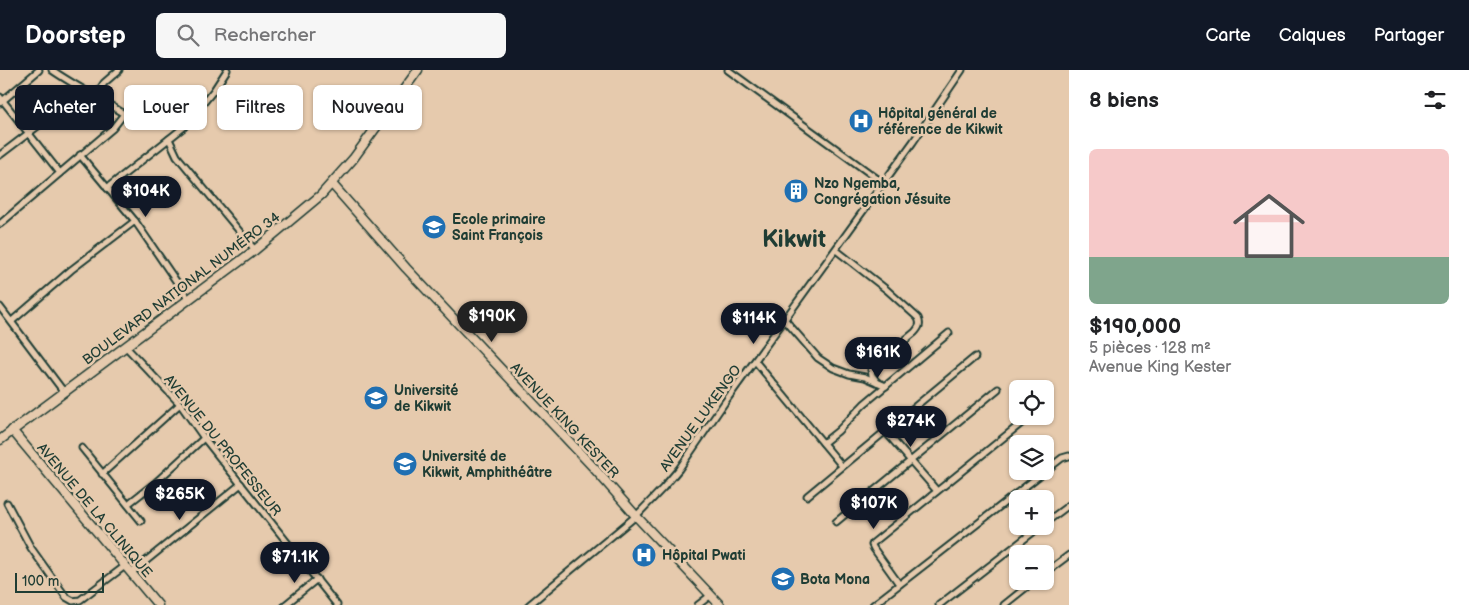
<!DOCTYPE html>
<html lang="fr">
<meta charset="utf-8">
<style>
:root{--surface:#fff;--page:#f6f6f6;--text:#202124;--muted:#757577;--line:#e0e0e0;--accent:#111827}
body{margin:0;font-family:"Balsamiq Sans",sans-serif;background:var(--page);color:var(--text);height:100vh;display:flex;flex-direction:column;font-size:19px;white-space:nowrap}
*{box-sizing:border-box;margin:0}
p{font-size:16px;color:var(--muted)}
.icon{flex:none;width:28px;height:28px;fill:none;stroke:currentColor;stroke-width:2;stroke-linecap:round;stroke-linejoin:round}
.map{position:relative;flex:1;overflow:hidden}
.details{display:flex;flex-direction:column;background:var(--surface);width:400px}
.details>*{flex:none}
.top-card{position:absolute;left:15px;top:15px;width:475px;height:45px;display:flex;gap:10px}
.fabs{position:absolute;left:1009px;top:310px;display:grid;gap:10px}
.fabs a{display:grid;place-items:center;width:45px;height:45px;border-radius:8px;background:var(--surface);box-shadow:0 1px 4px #0004;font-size:25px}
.scale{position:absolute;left:15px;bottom:12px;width:89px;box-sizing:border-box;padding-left:5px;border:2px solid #1f3d34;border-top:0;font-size:14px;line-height:18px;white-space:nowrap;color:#1f3d34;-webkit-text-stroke:4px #e6caad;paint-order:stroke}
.price{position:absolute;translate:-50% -42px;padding:0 11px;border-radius:18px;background:var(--accent);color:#fff;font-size:16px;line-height:32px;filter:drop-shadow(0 1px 2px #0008)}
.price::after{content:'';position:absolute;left:50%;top:30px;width:15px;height:11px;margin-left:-8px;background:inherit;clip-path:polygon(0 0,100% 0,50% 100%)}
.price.current{background:#222;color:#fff}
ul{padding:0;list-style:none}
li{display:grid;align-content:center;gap:10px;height:265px;padding:0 20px}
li+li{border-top:1px solid var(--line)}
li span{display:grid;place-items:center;height:155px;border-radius:8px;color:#555}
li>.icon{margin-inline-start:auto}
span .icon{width:90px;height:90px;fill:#fffc;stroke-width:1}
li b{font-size:21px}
h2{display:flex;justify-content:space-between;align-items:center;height:60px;padding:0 20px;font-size:21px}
.pill{padding:0 18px;border-radius:8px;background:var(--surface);box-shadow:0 1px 4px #0004;font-size:18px;line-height:45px}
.pill.current{background:var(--accent);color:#fff}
header{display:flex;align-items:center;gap:30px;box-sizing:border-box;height:70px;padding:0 25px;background:var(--accent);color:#fff}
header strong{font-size:24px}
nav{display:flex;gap:28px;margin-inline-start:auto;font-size:18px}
.search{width:350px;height:45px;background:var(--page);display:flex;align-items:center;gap:12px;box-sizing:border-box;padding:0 18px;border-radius:8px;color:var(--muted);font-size:19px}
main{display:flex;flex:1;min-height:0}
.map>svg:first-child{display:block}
</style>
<header>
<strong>Doorstep</strong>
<div class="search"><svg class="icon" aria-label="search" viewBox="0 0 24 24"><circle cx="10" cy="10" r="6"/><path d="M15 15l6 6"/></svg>Rechercher</div>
<nav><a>Carte</a><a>Calques</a><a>Partager</a></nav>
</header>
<main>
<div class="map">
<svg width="1069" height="535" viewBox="0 0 1069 535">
<rect width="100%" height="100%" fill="#e6caad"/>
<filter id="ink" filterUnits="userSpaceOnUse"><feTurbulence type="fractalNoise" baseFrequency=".02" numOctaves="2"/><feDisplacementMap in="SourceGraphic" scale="10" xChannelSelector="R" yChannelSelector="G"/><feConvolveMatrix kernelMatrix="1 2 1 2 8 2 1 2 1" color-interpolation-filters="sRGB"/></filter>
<g filter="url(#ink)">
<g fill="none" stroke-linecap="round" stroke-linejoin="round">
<defs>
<g id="street">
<polyline points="728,0 883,113"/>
<polyline points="96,25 104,13 119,0"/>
<polyline points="0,27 60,103"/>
<polyline points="0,33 39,0"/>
<polyline points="169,69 177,86 255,180"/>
<polyline points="0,85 55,43 80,18"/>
<polyline points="80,85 135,151 189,230"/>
<polyline points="107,118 184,57 214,20 227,0"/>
<path d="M 0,154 L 113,58 L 124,44 C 100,28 75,16 52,0"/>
<path d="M 836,180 L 887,220 L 918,248 C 921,255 919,257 915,262 L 875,295 L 871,300 L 872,305 L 877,312"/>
<polyline points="0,237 64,322"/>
<polyline points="785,250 818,288 833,298 849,304 865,307 886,316"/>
<polyline points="12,251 71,200 135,151"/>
<polyline points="126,277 180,334 204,368 337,535"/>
<polyline points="755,291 842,396"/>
<polyline points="885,361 937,421"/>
<polyline points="823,373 838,361 864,334 949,263"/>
<polyline points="82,378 141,451"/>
<polyline points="102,404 180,334"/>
<polyline points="807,426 975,287"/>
<polyline points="7,433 31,478 66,527 73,531 80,530 125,496"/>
<polyline points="128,434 155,413 204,368"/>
<polyline points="836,452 998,319"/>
<polyline points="1045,453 1069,435"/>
<polyline points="131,503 241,414"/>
<polyline points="1045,503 1069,485"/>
<polyline points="899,514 874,479 872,475 873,473 1029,347"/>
<polyline points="285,535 317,509"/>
<polyline points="529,535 636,446 663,418 679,399 725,332 913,72 962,0"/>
<polyline points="698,535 711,525"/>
<polyline points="873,535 1062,388 1069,386"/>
<polyline points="939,535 1041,456"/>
<polyline points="1004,535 1034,511"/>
</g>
<g id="secondary">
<polyline points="332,114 406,198 593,397 636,446 720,535"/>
<polyline points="12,360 158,535"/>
<polyline points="0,370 255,180 321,125 353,89 418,0"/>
</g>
</defs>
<use href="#street" stroke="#1f3d34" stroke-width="9"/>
<use href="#secondary" stroke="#1f3d34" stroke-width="11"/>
<use href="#street" stroke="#e6caad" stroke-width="5"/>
<use href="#secondary" stroke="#e6caad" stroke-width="8"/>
</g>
</g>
<defs>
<symbol id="hospital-disc" viewBox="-11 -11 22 22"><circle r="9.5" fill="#1f6fb2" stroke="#e6caad"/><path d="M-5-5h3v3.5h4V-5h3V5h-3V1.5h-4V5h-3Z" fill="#fff"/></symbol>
<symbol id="building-disc" viewBox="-11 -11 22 22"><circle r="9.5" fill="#1f6fb2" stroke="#e6caad"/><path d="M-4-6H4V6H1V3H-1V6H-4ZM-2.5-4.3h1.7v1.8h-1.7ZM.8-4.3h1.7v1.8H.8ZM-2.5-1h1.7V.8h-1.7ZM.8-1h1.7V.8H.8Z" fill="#fff"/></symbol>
<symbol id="school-disc" viewBox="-11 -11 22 22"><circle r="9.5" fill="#1f6fb2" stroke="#e6caad"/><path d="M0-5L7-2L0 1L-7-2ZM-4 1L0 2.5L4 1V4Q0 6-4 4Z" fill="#fff"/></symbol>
<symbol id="university-disc" viewBox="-11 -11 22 22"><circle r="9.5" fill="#1f6fb2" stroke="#e6caad"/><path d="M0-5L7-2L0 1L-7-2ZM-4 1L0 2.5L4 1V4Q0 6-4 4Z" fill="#fff"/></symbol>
</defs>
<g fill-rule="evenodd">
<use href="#hospital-disc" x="847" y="37" width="28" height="28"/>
<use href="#building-disc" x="782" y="107" width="28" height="28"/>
<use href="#school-disc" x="420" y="143" width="28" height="28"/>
<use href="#university-disc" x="362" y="314" width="28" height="28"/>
<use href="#university-disc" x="391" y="380" width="28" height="28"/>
<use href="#hospital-disc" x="630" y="471" width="28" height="28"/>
<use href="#university-disc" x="769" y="495" width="28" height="28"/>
</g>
<g text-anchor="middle" stroke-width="5" stroke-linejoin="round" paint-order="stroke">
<g font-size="14" font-weight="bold" fill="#1f3d34" stroke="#e6caad" text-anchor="start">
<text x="878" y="48">Hôpital général de<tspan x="878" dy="16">référence de Kikwit</tspan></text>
<text x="814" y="118">Nzo Ngemba,<tspan x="814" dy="16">Congrégation Jésuite</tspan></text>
<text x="452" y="154">Ecole primaire<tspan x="452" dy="16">Saint François</tspan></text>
<text x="394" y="325">Université<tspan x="394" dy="16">de Kikwit</tspan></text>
<text x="422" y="391">Université de<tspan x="422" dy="16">Kikwit, Amphithéâtre</tspan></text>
<text x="662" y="490">Hôpital Pwati</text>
<text x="800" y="514">Bota Mona</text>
</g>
<g font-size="14" fill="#1f3d34" stroke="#e6caad">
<text transform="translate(181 218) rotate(-37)" y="5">BOULEVARD NATIONAL NUMÉRO 34</text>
<text transform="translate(700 348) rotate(-54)" y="5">AVENUE LUKENGO</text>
<text transform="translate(565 350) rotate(47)" y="5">AVENUE KING KESTER</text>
<text transform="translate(223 375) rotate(51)" y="5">AVENUE DU PROFESSEUR</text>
<text transform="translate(95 440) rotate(50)" y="5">AVENUE DE LA CLINIQUE</text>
</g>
<g font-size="24" font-weight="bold" fill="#1f3d34" stroke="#e6caad">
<text x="794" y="177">Kikwit</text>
</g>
</g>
</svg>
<div class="fabs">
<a><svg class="icon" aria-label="locate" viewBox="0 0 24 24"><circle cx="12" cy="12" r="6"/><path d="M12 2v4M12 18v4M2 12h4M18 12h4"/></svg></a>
<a><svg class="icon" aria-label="layers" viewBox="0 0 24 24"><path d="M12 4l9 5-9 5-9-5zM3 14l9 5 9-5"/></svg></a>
<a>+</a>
<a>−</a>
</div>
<div class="scale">100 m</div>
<b class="price" style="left:146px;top:148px">$104K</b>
<b class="price current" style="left:492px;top:273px">$190K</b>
<b class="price" style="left:754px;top:275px">$114K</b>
<b class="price" style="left:878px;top:309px">$161K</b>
<b class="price" style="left:911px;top:378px">$274K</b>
<b class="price" style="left:180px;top:451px">$265K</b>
<b class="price" style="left:874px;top:460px">$107K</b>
<b class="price" style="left:295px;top:514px">$71.1K</b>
<div class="top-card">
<a class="pill current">Acheter</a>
<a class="pill">Louer</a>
<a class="pill">Filtres</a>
<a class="pill">Nouveau</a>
</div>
</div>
<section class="details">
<h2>8 biens<svg class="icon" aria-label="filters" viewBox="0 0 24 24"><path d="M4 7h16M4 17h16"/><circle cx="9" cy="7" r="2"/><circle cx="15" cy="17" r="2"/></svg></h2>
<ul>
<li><span style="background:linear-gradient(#f6c9c9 70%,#7fa58c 0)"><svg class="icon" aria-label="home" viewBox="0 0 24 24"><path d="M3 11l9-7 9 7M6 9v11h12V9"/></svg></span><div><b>$190,000</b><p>5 pièces · 128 m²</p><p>Avenue King Kester</p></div></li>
</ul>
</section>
</main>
